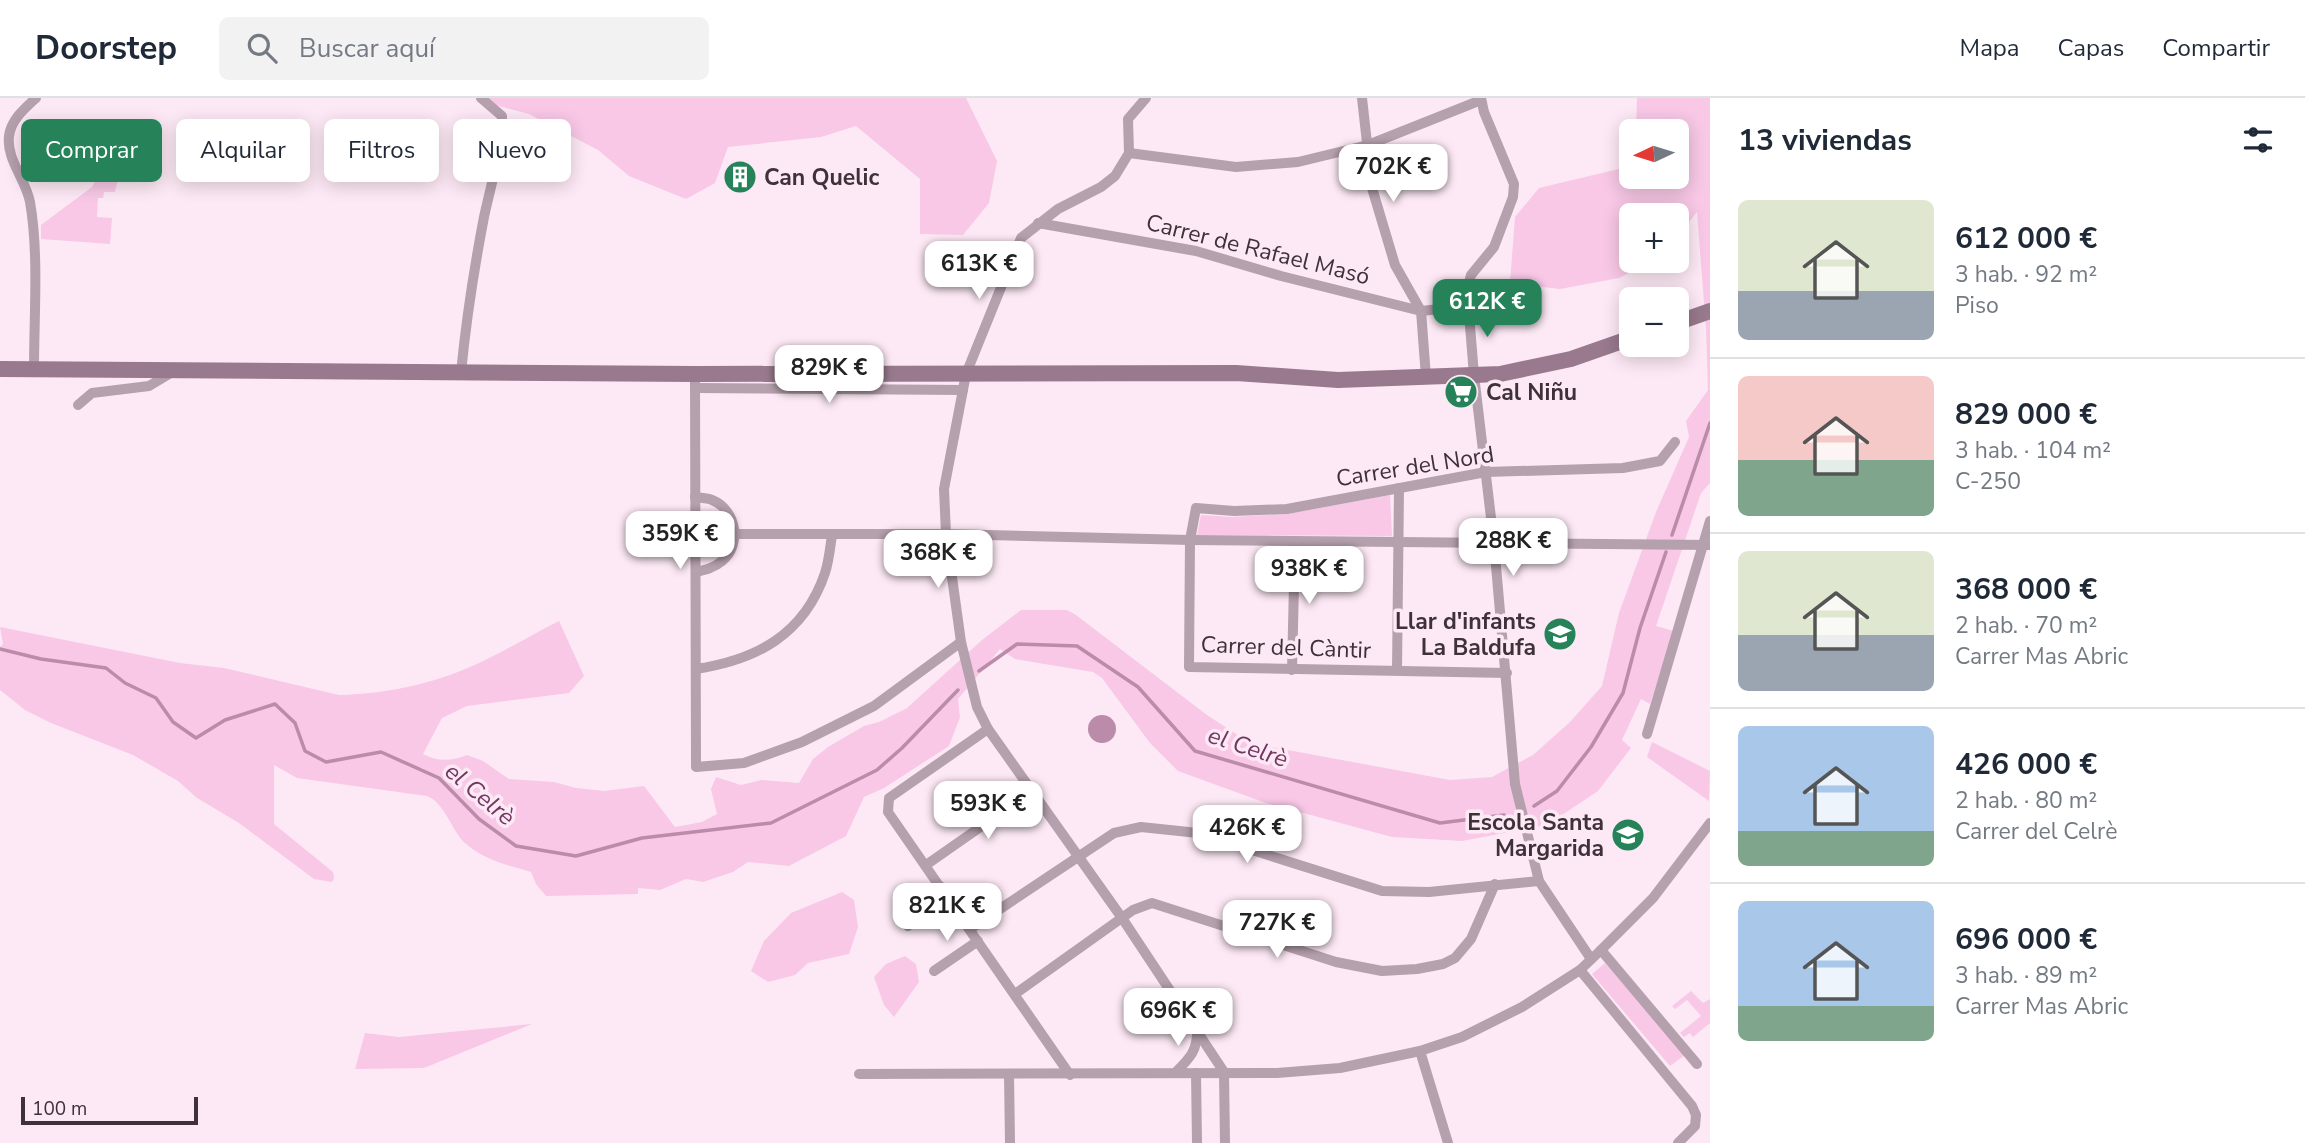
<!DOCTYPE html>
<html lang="es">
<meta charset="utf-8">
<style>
:root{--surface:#fff;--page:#f2f2f3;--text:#1f2937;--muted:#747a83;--line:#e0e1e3;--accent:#258259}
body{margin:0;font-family:"Nunito Sans",sans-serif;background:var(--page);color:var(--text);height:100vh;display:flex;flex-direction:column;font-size:26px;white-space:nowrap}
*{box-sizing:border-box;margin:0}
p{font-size:23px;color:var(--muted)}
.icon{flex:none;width:38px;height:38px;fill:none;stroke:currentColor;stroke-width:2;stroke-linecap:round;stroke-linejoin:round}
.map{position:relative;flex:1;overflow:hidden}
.side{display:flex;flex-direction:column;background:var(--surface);width:595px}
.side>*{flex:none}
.top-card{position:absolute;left:21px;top:21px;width:665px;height:63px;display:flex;gap:14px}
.needle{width:46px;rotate:266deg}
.controls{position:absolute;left:1619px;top:21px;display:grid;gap:14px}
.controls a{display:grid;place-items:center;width:70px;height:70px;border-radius:10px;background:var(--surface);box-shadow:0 4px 18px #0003;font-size:35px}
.scale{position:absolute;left:21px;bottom:18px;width:177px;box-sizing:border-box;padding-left:7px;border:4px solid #3e3139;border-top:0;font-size:19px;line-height:24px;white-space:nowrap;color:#3e3139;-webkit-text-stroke:5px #fde9f5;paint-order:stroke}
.price{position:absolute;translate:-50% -60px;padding:0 16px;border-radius:14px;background:#fff;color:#222;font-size:23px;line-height:46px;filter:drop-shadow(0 2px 4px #0008)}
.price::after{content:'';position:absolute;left:50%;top:42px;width:21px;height:16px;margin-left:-10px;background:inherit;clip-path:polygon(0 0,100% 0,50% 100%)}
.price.current{background:var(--accent);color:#fff}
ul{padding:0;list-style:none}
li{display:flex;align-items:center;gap:21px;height:175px;padding:0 28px}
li+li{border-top:2px solid var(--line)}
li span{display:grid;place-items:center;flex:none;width:196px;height:140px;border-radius:10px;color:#555}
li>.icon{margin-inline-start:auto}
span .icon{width:84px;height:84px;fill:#fffc;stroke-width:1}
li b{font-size:30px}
h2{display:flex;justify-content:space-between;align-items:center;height:84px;padding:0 28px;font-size:30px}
.tag{padding:0 24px;border-radius:10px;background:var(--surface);box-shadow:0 4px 18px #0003;font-size:24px;line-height:63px}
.tag.current{background:var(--accent);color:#fff}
header{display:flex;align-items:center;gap:42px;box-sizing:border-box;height:98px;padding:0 35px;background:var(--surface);border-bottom:2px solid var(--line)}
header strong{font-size:33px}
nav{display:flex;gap:38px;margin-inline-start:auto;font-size:24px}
.search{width:490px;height:63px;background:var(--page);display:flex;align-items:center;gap:18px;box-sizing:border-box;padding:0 24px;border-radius:10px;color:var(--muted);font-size:26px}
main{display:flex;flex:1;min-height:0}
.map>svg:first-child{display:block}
</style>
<header>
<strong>Doorstep</strong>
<div class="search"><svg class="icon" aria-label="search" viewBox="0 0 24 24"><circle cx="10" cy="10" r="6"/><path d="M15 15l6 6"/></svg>Buscar aquí</div>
<nav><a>Mapa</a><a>Capas</a><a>Compartir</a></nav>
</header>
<main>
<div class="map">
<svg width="1710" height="1045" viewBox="0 0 1710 1045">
<rect width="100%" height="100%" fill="#fde9f5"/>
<g fill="#f8c8e6">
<polygon points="486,0 966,0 997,63 989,105 963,137 920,136 920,81 856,28 821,39 728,49 715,85 686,101 629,78 598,52 529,16 495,7"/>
<path d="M 1637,0 L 1710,0 L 1710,385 L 1701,395 L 1656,528 L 1674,533 L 1650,606 L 1641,601 L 1622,642 L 1631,650 L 1598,693 L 1547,727 L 1462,743 L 1392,739 L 1266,705 L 1178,673 L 1150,645 L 1102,580 L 1093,574 L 1015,561 L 1000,551 L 958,601 L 960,619 L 949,648 L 884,690 L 864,699 L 846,738 L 789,768 L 748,764 L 733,774 L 703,784 L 686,781 L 660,792 L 638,790 L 638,796 L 546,798 L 536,786 L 531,774 C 507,767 484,762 465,745 C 451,732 445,705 427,698 L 297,680 L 274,667 L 274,726 L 333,774 L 334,780 L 332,784 L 314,781 L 239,725 L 197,700 L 178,683 L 133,657 L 51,625 L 25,612 L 0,592 L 0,549 L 3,546 L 0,529 L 180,565 L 224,570 L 339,597 C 390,596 442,584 487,561 C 512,549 535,535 559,523 L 584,578 L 569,595 L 467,608 L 442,620 L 423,656 C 437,664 453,663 467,657 L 483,663 L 509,681 L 554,684 L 576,690 L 604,693 L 644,688 L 675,729 L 702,724 L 717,716 L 711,691 L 716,679 L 741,687 L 761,682 L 799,685 L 813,661 L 828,649 L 864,628 L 879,624 L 907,610 L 982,542 L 1021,512 L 1067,512 L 1076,517 L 1207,617 L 1250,645 L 1450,682 L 1492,679 L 1533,657 L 1570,624 L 1602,588 L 1619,515 L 1656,414 L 1689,339 L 1686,323 L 1708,292 L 1706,231 L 1697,114 L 1677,139 L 1676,117 L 1631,117 L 1631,163 L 1653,163 L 1619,180 L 1560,191 L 1510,185 L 1515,119 L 1539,90 L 1627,69 L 1631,58 L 1631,79 L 1676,79 L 1676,33 L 1636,33 Z"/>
<polygon points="112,63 122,63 115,94 104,94 103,100 98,100 97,119 112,120 110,146 41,141 41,127 92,89 104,67"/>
<polygon points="1390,397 1392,438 1197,437 1201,417 1232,419 1287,416"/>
<polygon points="1652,644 1710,673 1709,703 1647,659"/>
<polygon points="842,794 854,802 858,829 849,856 808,865 795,877 768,884 751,873 764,843 791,815"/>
<polygon points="905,858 916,866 919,884 894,919 884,907 874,879 886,866"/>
<polygon points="1605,865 1685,957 1670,968 1592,876"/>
<polygon points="1691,893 1703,905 1710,901 1710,925 1693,939 1690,935 1684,939 1680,935 1701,918 1687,902 1675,911 1672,908"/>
<polygon points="532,926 424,970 355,971 365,935 399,939"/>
</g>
<circle fill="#ba8ca9" cx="1102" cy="631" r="14"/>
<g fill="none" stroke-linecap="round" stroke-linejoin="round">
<g stroke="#ba8ca9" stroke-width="3.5">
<polyline points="1672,437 1710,325"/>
<polyline points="0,551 41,561 106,570 125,585 156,600 173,624 196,640 225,622 275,606 295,625 305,653 326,664 381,654 439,680 479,721 516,748 576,758 642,740 771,725 877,672 902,650 958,592"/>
<polyline points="979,573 1017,546 1077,548 1138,589 1195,653 1440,725 1504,717"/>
<polyline points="1534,708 1557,693 1591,649 1623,595 1640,530 1666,454"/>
</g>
<g stroke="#b5a0ad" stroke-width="10">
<polyline points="1146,0 1128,21 1129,55 1115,78 1101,89 1058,111 1021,140 966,276 944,391 946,436 961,544 977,609 988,631 1122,820 1224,974 1225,1045"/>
<polyline points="1362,0 1372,90 1395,167 1421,213 1426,279"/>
<polyline points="1481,0 1484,14 1514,86 1513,99 1494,149 1471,177 1467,191 1474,277 1494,445 1515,686 1539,783 1591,861"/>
<polyline points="1129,55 1236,69 1298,64 1368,47 1481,2"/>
<polyline points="1038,125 1196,153 1281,178 1421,213 1468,208"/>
<path d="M 34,271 C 34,218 39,155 30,104 C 26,82 6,61 9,38 C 11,22 24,11 36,0"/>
<path d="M 461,275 C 466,223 474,171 484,119 C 491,86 502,53 502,18 L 481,0"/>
<polyline points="695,276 696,669 744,665 802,644 874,608 961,544"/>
<polyline points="695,290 963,292"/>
<polyline points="78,307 92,295 149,288 174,273"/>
<path d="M 695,399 C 700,400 707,400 712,402 C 737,412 742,447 722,463 C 714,470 705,472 696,474"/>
<polyline points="735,436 946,436 1190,442 1710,447"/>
<path d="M 696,571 C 756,562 804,537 825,475 C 829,463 830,450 832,437"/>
<polyline points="1292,572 1295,443"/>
<polyline points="1397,572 1399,390"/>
<polyline points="1507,575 1189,569 1190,442 1196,410 1234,413 1287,411 1486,374 1623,370 1660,363 1675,344"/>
<polyline points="988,631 889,700 888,714 1070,977"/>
<polyline points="1647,636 1710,423"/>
<polyline points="926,767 1032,693"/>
<polyline points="908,828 901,817 940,788"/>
<polyline points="970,831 1114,735 1141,729 1198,735 1382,793 1429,794 1539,783"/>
<polyline points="1601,852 1697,966"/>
<polyline points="1580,872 1692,1008 1696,1017 1695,1028 1678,1045"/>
<polyline points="934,873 978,843"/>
<polyline points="1015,896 1133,812 1152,805 1336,864 1382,873 1417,871 1443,866 1455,860 1471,841 1495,786"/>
<polyline points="1420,953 1448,1045"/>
<path d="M 1176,974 C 1190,960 1198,952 1197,931"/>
<polyline points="1196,975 1197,1045"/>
<polyline points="859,976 1277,975 1340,970 1420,953 1462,939 1522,909 1580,872 1601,852 1653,800 1710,725"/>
<polyline points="1009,976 1010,1045"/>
</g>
<g stroke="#98798d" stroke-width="16">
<polyline points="1676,225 1710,213"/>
<polyline points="0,271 695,276 1236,275 1338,282 1500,276 1571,261 1631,240"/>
</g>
</g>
<defs>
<symbol id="building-disc" viewBox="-11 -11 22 22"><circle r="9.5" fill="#258259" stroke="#fde9f5"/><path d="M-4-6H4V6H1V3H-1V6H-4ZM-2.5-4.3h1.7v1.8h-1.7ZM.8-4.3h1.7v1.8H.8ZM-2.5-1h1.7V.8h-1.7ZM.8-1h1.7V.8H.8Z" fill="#fff"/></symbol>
<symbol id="supermarket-disc" viewBox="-11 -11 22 22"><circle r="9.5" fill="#258259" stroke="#fde9f5"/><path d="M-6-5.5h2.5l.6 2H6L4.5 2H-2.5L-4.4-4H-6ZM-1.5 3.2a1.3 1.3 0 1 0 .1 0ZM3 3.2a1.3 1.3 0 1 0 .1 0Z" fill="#fff"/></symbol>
<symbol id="school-disc" viewBox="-11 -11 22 22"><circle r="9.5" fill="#258259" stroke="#fde9f5"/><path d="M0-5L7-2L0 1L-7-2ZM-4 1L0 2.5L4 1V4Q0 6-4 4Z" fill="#fff"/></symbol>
</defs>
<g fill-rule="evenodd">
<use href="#building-disc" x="721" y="60" width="38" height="38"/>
<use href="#supermarket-disc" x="1442" y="275" width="38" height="38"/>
<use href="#school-disc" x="1541" y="517" width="38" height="38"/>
<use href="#school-disc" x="1609" y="718" width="38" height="38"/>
</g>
<g text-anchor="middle" stroke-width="7" stroke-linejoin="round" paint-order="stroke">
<g font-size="23" font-weight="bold" fill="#3e3139" stroke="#fde9f5" text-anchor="start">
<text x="764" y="87">Can Quelic</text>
<text x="1486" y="302">Cal Niñu</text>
<text x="1536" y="531" text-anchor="end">Llar d'infants<tspan x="1536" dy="26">La Baldufa</tspan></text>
<text x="1604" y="732" text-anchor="end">Escola Santa<tspan x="1604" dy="26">Margarida</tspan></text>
</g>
<g font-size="23" fill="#3e3139" stroke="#fde9f5">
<text transform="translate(1258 151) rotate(14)" y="8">Carrer de Rafael Masó</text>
<text transform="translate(1415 368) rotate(-9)" y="8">Carrer del Nord</text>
<text transform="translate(1286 549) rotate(2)" y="8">Carrer del Càntir</text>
</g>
<g font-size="24" font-style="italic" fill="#71375f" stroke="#fde9f5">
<text transform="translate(1248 649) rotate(18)" y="8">el Celrè</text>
<text transform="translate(480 696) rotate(40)" y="8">el Celrè</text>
</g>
</g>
</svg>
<div class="controls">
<a><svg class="needle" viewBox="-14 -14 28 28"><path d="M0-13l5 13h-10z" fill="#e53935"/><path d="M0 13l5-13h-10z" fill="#747a83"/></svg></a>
<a>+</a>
<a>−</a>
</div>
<div class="scale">100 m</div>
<b class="price" style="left:1393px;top:106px">702K €</b>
<b class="price" style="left:979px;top:203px">613K €</b>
<b class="price current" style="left:1487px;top:241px">612K €</b>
<b class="price" style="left:829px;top:307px">829K €</b>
<b class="price" style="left:680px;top:473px">359K €</b>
<b class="price" style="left:1513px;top:480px">288K €</b>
<b class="price" style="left:938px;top:492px">368K €</b>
<b class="price" style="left:1309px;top:508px">938K €</b>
<b class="price" style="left:988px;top:743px">593K €</b>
<b class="price" style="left:1247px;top:767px">426K €</b>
<b class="price" style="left:947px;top:845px">821K €</b>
<b class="price" style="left:1277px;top:862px">727K €</b>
<b class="price" style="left:1178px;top:950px">696K €</b>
<div class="top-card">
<a class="tag current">Comprar</a>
<a class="tag">Alquilar</a>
<a class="tag">Filtros</a>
<a class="tag">Nuevo</a>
</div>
</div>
<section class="side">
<h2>13 viviendas<svg class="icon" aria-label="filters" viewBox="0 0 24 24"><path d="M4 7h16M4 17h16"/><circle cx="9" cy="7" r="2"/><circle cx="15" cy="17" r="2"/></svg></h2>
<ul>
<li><span style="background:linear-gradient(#dfe7d0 65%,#9aa5b1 0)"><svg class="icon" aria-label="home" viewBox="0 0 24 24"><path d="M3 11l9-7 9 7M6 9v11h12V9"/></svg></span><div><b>612 000 €</b><p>3 hab. · 92 m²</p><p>Piso</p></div></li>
<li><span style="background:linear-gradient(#f6c9c9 60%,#7fa58c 0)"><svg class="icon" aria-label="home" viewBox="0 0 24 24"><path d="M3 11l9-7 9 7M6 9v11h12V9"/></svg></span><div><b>829 000 €</b><p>3 hab. · 104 m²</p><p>C-250</p></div></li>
<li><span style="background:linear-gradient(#dfe7d0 60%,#9aa5b1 0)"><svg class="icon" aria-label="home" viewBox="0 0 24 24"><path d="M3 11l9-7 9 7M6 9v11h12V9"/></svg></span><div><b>368 000 €</b><p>2 hab. · 70 m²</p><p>Carrer Mas Abric</p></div></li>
<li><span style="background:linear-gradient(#a9c7e8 75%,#7fa58c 0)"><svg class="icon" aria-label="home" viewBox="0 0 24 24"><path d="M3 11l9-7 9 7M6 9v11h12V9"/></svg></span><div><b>426 000 €</b><p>2 hab. · 80 m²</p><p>Carrer del Celrè</p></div></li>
<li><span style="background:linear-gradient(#a9c7e8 75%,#7fa58c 0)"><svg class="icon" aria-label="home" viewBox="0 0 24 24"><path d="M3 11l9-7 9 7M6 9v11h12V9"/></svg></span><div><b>696 000 €</b><p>3 hab. · 89 m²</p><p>Carrer Mas Abric</p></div></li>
</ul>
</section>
</main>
